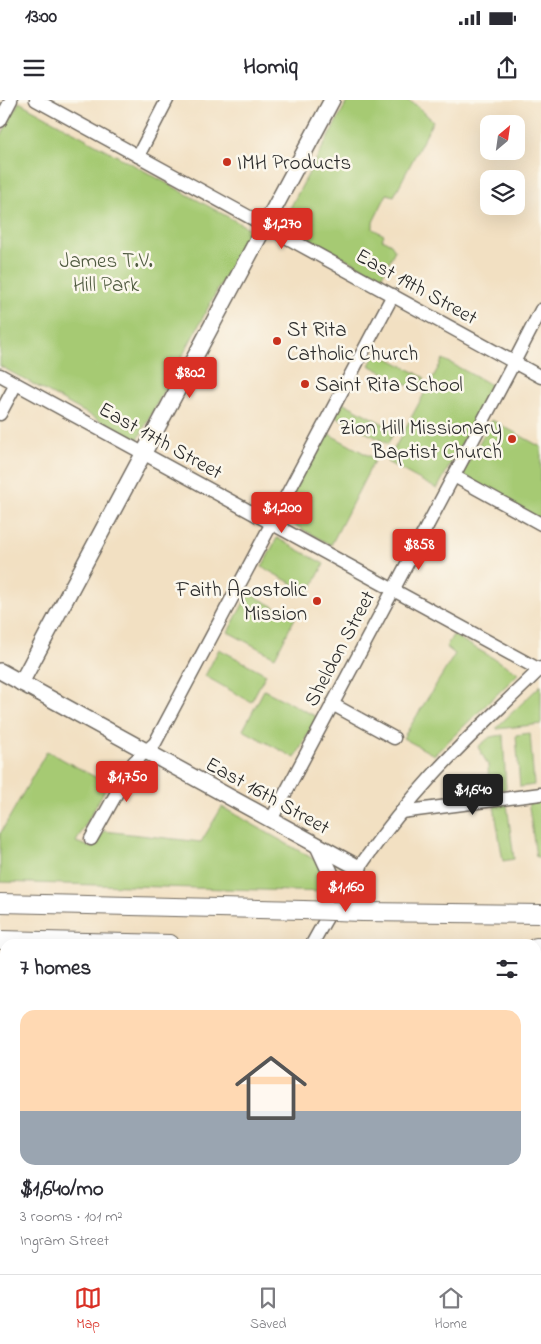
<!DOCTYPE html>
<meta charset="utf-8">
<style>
:root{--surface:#fff;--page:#f7f7f7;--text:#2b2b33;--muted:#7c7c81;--line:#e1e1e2;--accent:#d93025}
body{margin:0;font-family:"Indie Flower",sans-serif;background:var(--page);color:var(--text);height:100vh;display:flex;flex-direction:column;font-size:19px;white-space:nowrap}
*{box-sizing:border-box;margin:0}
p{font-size:16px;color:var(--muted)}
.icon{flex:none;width:28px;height:28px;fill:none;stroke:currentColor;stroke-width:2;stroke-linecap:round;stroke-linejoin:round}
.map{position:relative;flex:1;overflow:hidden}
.side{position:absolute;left:0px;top:839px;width:541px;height:336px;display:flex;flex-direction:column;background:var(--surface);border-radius:15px 15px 0 0;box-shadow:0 5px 20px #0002}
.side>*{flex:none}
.needle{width:32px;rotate:29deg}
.fabs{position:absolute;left:480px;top:15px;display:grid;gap:10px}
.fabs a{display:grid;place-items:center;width:45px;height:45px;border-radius:10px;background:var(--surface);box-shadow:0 5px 20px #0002;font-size:25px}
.price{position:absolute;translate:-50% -42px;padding:0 11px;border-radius:5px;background:var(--accent);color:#fff;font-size:16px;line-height:32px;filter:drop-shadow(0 1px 2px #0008)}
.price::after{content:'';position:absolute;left:50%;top:30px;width:15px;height:11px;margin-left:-8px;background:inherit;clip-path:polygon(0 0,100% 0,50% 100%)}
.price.current{background:#222;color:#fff}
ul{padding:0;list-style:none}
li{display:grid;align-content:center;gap:10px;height:265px;padding:0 20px}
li+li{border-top:1px solid var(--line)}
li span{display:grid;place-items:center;height:155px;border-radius:15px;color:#555}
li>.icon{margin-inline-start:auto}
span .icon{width:90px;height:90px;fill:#fffc;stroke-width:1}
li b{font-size:21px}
h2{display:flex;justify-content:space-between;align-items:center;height:60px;padding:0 20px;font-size:21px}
.status{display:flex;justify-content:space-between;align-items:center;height:35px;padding:0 25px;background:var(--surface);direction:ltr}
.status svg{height:14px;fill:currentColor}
header{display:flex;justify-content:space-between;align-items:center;height:65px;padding:0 20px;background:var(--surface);font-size:22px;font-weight:800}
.dock{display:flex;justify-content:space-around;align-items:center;height:70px;border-top:1px solid var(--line);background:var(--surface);font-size:14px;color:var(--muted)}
.dock a{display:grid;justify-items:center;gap:2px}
.dock .current{color:var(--accent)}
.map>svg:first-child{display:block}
</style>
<div class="status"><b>13:00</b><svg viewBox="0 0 49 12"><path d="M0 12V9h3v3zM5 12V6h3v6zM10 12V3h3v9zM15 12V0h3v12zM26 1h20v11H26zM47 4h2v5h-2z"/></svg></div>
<header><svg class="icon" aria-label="menu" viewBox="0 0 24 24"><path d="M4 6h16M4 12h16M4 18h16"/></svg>Homiq<svg class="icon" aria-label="share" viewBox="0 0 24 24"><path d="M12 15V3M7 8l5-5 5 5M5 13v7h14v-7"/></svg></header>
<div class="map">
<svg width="541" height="1174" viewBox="0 0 541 1174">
<rect width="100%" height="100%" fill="#fbf7ec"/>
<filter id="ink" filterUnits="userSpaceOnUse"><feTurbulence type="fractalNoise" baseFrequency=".02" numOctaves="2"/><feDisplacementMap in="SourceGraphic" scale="10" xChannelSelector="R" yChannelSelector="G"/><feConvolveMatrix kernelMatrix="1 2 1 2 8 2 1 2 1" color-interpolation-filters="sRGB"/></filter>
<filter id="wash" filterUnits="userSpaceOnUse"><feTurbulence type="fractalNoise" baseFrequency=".0096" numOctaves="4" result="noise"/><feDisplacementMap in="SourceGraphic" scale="20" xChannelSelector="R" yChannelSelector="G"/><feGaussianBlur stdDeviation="1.12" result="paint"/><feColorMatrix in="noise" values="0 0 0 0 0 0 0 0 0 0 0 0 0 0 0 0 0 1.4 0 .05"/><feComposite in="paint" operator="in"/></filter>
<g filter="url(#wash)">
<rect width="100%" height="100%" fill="#f2e0c2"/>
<g fill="#a6ca73" stroke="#687a4f">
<polygon points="348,0 407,0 416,5 433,21 394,96 387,94 373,122 373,129 384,135 382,139 391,144 395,150 381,178 282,123"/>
<polygon points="19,2 250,129 137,341 0,266 0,38"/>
<polygon points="377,252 425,278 418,291 369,265"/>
<polygon points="443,259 493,286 437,389 387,362"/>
<polygon points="342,302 395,330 388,344 335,316"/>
<polygon points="492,320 541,347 541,420 462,374"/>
<polygon points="325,332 375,359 331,445 280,417"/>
<polygon points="277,438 324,464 309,493 262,467"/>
<polygon points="249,493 295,518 275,557 228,532"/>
<polygon points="453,535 519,573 434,655 403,638 455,554 446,547"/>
<polygon points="219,549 266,574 251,602 205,576"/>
<polygon points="541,585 541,624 497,629 497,627"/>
<polygon points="264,590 317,617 295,658 243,630"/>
<polygon points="530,633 534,685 520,687 516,635"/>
<polygon points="503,635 506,689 489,690 488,665 478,647 490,637"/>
<polygon points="47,651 108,684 76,742 93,748 104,731 201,742 222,707 317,761 327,778 326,792 0,782 0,734"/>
<polygon points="541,699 541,757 536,757 528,700"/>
<polygon points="507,704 514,759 503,761 494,706"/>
</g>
</g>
<g filter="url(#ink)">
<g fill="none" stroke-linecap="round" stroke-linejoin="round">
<defs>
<g id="minor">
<polyline points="36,0 541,277"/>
<polyline points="0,21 11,0"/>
<polyline points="138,56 167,0"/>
<polyline points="0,275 540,570"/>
<polyline points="0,314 16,284"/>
<polyline points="454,376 541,424"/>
<polyline points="332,604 394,638"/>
<polyline points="401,712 541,694"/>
<polyline points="271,720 510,270 541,210"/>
<polyline points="91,739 134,662 155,643 393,195"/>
<path d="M 312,844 C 345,783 386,727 432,676 C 466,638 505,604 541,568"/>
<polyline points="0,955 5,954"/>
<polyline points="536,963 541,962"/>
<polyline points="536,1060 541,1059"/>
<polyline points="0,1138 5,1174"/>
<polyline points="101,1174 104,1170"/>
</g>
<g id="major">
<polyline points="0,571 359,768"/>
<polyline points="21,583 332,0"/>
<polyline points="318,746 330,772 339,799"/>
<polyline points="233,1170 234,1174"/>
</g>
<g id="highway">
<polyline points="0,803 303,810"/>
<polyline points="363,812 541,814"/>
<polyline points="0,840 170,844"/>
<polyline points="536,847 541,847"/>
</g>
</defs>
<use href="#minor" stroke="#716a60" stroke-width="15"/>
<use href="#major" stroke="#716a60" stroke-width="18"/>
<use href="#highway" stroke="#716a60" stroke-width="20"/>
<use href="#minor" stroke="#fff" stroke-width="12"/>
<use href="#major" stroke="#fff" stroke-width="15"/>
<use href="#highway" stroke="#fff" stroke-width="18"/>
<g stroke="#2b2b2b" stroke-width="2.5" stroke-dasharray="8 4" stroke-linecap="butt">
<polyline points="536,1044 541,1044"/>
<polyline points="0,1110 5,1109"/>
</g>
<defs>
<polyline id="highway-bridge" points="303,810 363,812"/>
</defs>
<use href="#highway-bridge" stroke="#716a60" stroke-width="20" stroke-linecap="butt"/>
<use href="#highway-bridge" stroke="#fff" stroke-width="18"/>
</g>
</g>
<g fill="#c8321e" stroke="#fbf7ec" stroke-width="2">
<circle cx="227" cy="62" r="5"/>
<circle cx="277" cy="241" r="5"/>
<circle cx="305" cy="284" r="5"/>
<circle cx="512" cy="339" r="5"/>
<circle cx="317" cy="501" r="5"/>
</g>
<g text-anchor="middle" stroke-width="5" stroke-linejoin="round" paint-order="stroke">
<g font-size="21" fill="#2b2b2b" stroke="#fbf7ec" text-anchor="start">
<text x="237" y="69">IMH Products</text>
<text x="287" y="236">St Rita<tspan x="287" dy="24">Catholic Church</tspan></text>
<text x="315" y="291">Saint Rita School</text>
<text x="502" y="334" text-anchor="end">Zion Hill Missionary<tspan x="502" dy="24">Baptist Church</tspan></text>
<text x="307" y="496" text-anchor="end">Faith Apostolic<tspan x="307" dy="24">Mission</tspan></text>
</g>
<g font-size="21" fill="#505b41" stroke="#fbf7ec">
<text x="106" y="167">James T.V.<tspan x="106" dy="24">Hill Park</tspan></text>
</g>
<g font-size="21" fill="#2b2b2b" stroke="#fbf7ec">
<text transform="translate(417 186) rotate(29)" y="7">East 19th Street</text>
<text transform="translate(161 340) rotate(29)" y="7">East 17th Street</text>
<text transform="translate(339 548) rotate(-62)" y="7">Sheldon Street</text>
<text transform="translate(268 695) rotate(29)" y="7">East 16th Street</text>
</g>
</g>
</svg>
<div class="fabs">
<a><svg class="needle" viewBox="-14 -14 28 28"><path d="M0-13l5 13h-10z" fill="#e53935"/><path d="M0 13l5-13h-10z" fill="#7c7c81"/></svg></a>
<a><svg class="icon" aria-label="layers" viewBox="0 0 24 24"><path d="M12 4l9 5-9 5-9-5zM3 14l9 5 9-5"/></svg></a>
</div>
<b class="price" style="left:282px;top:150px">$1,270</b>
<b class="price" style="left:190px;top:299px">$802</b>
<b class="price" style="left:282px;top:434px">$1,200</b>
<b class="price" style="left:419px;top:471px">$858</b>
<b class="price" style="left:127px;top:703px">$1,750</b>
<b class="price current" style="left:473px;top:716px">$1,640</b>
<b class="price" style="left:346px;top:813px">$1,160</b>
<section class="side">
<h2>7 homes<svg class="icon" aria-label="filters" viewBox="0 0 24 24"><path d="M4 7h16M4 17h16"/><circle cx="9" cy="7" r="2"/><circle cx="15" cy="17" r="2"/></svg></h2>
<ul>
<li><span style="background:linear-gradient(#ffd9b3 65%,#9aa5b1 0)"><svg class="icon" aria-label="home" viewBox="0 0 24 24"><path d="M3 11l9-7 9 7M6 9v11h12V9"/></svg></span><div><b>$1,640/mo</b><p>3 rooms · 101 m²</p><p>Ingram Street</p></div></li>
</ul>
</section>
</div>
<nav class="dock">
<a class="current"><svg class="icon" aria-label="map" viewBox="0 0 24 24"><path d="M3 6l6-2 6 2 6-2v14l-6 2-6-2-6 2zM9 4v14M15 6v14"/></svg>Map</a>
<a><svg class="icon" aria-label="saved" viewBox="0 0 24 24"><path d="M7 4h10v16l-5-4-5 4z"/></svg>Saved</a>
<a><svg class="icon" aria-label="home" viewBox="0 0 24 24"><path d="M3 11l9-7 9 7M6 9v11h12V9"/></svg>Home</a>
</nav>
